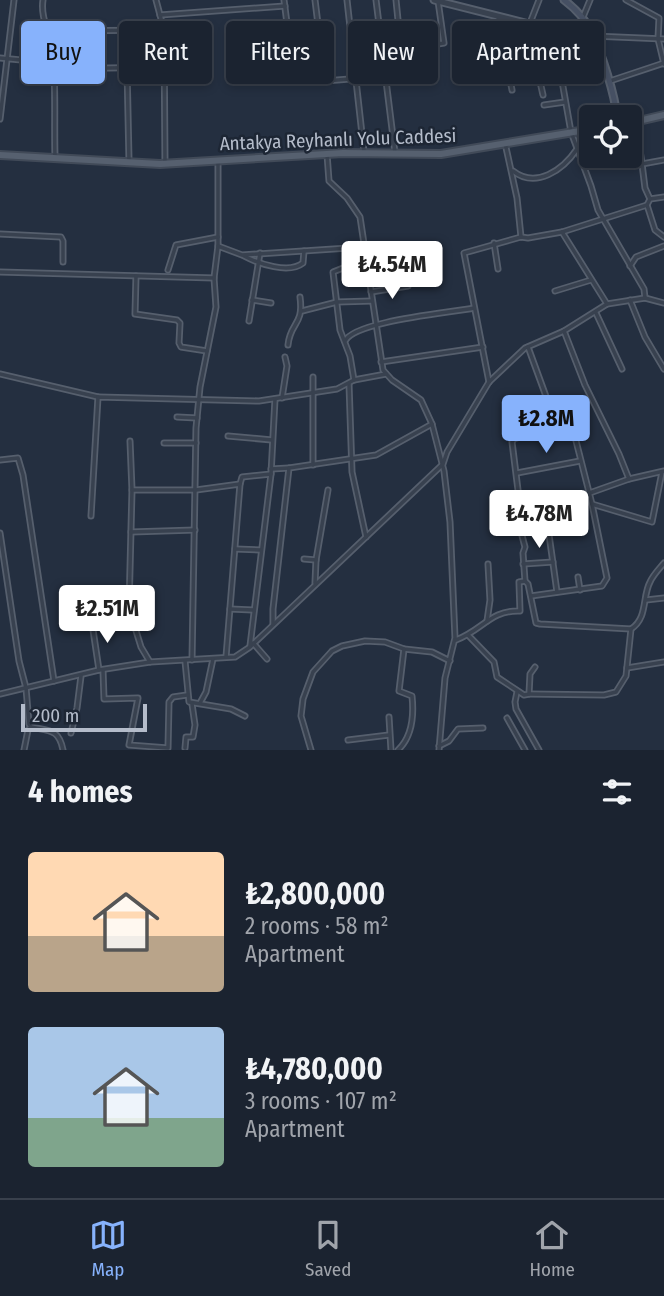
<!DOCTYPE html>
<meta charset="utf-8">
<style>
:root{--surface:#1b2330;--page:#282f3c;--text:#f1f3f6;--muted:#a0a4ab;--line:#39404c;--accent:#87b2fc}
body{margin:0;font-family:"Fira Sans Condensed",sans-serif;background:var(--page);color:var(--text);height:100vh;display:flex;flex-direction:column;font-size:26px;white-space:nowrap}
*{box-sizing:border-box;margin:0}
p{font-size:23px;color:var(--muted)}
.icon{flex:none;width:38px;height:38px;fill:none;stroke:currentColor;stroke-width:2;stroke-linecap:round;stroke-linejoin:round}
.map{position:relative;height:750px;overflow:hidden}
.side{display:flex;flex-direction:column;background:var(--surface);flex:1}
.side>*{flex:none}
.hud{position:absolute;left:21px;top:21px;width:623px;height:63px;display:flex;gap:14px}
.controls{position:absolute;left:579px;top:105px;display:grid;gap:14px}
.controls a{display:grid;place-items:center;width:63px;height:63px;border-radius:7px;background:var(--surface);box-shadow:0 4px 10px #0003,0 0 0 2px var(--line);font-size:35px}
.scale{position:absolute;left:21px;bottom:18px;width:126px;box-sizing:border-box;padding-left:7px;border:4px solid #b4bcca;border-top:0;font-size:19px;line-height:24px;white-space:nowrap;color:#b4bcca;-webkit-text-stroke:5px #1d2634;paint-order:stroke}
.price{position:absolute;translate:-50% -60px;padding:0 16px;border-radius:7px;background:#fff;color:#222;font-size:23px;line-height:46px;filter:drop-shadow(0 2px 4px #0008)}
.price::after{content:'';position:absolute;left:50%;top:42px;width:21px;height:16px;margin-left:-10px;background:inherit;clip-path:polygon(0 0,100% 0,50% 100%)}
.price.current{background:var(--accent);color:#111}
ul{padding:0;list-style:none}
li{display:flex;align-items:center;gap:21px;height:175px;padding:0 28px}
li span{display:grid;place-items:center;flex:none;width:196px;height:140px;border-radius:7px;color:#555}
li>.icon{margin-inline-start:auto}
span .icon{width:84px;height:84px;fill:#fffc;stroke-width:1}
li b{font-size:30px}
h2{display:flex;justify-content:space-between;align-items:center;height:84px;padding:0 28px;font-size:30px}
.pill{padding:0 24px;border-radius:7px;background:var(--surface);box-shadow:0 4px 10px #0003,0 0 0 2px var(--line);font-size:24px;line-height:63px}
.pill.current{background:var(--accent);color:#111}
.tab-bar{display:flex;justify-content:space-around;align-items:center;height:98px;border-top:2px solid var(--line);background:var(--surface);font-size:19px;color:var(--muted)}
.tab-bar a{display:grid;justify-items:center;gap:4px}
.tab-bar .current{color:var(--accent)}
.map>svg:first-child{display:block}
</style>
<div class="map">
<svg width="664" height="750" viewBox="0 0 664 750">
<rect width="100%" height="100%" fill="#242f40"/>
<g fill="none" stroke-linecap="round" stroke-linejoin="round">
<defs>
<g id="minor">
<path d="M 43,0 C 40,18 51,35 53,53 C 56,87 54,122 55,157"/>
<polyline points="156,0 164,30 165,164"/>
<polyline points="284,0 290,47 320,43"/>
<polyline points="315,0 325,81 387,76"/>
<polyline points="347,0 364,152"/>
<polyline points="376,0 395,153"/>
<polyline points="396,0 401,50 444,43 438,1"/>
<polyline points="626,0 659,18 658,39 664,64"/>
<polyline points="160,15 285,6"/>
<polyline points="498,17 512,90"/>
<polyline points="583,17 590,0"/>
<polyline points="530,23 539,0"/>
<polyline points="527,24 543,95"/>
<polyline points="553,30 571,132 591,186 598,210 644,289 645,298"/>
<polyline points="48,31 164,30"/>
<polyline points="593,36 664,39"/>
<polyline points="0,58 53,63"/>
<polyline points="127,67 129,161"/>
<polyline points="54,69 164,67"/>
<polyline points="610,81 664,63"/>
<polyline points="544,105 565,102"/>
<polyline points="0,119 14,0"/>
<polyline points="636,122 642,164"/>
<polyline points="505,143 517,198 521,237"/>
<polyline points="327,154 329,181 347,198 360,217 383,370 392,380 421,400 432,424 444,471 450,522 455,638 445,678 439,750"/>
<polyline points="218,161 218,246"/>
<path d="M 513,171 C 536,189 563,170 577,149"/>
<polyline points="664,197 650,199 647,205 655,230 664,237"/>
<polyline points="650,199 645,188 642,164 664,160"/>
<polyline points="562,232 647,205"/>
<polyline points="0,234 61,237 63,241 63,262"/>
<polyline points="494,243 498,269"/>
<path d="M 244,256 C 259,264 289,274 303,263 L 304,251"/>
<polyline points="630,266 636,257 664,246"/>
<polyline points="168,270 176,245 218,237"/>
<polyline points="0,272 214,278"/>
<polyline points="136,276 135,314 177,320 180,323 179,343 181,347 207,351"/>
<polyline points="555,291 591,280"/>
<polyline points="371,292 408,286"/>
<polyline points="252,300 271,303"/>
<polyline points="630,300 645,337 664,369"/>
<polyline points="302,311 337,302 372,301"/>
<polyline points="596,313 622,369"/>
<polyline points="249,321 260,253"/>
<polyline points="564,331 585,385 619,454 629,479"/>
<path d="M 345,341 C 355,321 449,313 474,308"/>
<path d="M 288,345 C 290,322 304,326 300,297"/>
<polyline points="381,362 483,347"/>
<polyline points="0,374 98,397"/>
<polyline points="313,377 313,465"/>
<polyline points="354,380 350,356 340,330 333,272 343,268 363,277 368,276"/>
<polyline points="489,382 464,253 521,237 528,238 562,232 607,304"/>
<polyline points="349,384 352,472 366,537"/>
<polyline points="282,398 287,366 285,357"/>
<polyline points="177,417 197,418"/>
<polyline points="228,436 272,440"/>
<polyline points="130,441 132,490 129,608 141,647 150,662 235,657 250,647 443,464 447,452 489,382 525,348 564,331 607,304 645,298 664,303"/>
<polyline points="164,443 196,443"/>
<polyline points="0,460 18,458 23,475 54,681"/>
<polyline points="271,469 289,468"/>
<path d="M 664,471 L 629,479 L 584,495 L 521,514 L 520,528 L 525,547 L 523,553 L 525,581 L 528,584 L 536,623 L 540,624 L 631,629 C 648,618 642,597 650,582 C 653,575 659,569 664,563"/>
<polyline points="517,473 580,461"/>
<polyline points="240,484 242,477 271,474 275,399"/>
<polyline points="132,490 196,490 240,484 226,657"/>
<polyline points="592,504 652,522 662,472"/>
<polyline points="545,506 557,592"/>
<polyline points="521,514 512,442 514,439 548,428 555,421 528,347"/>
<polyline points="91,516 98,397 259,401 337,389 354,380 386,374"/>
<polyline points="131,532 195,530"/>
<path d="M 0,533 L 19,661 L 26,688 L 29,724 L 31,727 C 50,731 59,729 63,750"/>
<polyline points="235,549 261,550"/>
<polyline points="304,559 316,560"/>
<polyline points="523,564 553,562"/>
<polyline points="578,577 580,590"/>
<polyline points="315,583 316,560 328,490"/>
<polyline points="531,596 602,586 607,578 592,504 574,433 570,428 552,424"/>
<polyline points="646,600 664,598"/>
<polyline points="230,609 253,610"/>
<polyline points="487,621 490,600 488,564"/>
<polyline points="92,623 99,670"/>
<polyline points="273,624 273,609 289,468 376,455 432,424"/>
<polyline points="107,627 132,622"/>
<polyline points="468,635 494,662 497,677 524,695 529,694 530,674 535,667"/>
<path d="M 456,640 C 483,630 490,610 520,611 L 519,582 L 525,581"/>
<polyline points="253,643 267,659"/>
<polyline points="250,646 271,474"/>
<polyline points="192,660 196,428 200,387 216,307 214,278 218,246 242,255 364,247"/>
<polyline points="185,661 189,702 231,709 245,716"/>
<polyline points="627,668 664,662"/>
<polyline points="103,670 104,699 138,698 129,745 168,748 169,702 173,697 187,695"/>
<polyline points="517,692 515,702 516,709 539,750"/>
<polyline points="0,694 99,670 150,662"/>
<polyline points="529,694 604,695 616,692 626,676 631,629"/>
<polyline points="200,703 206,692 213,659"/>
<polyline points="389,717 391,750"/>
<polyline points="507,718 525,750"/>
<polyline points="71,733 77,708 81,676"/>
<polyline points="348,740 389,735"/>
<polyline points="439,746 449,741 458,729 483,728"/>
<polyline points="185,748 186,737 193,737 195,725 192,704"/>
<polyline points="24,750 28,730 31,727"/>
<polyline points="311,750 301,716 303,699 313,672 332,651 342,646 365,641 385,642 404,649 432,652 450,661"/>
<path d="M 398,750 C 412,737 414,715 412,696 L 399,691 L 404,649"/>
</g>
<polyline id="tertiary" points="434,0 553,30 579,34 592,33"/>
<path id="secondary" d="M 564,0 C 576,9 586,20 592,33 C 602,54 615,95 617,117"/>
<g id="primary">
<polyline points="630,123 664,115"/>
<polyline points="0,155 160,164 343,153 441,154 592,129"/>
</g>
</defs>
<use href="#minor" stroke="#565f6d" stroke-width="7"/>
<use href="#tertiary" stroke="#565f6d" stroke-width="9"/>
<use href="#secondary" stroke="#565f6d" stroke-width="9"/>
<use href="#primary" stroke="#414a58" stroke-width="10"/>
<use href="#minor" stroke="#38414f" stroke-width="3.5"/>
<use href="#tertiary" stroke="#38414f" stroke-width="5"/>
<use href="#secondary" stroke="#465063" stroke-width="5"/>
<use href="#primary" stroke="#56606f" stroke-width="6"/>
</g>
<g text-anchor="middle" stroke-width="5" stroke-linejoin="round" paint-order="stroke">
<g font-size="19" fill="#b4bcca" stroke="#1d2634">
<text transform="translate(338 139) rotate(-2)" y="7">Antakya Reyhanlı Yolu Caddesi</text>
</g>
</g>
</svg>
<div class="controls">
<a><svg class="icon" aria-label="locate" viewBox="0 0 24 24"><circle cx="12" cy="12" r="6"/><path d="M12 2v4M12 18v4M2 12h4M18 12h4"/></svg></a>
</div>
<div class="scale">200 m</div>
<b class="price" style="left:392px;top:301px">₺4.54M</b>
<b class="price current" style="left:546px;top:455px">₺2.8M</b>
<b class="price" style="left:539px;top:550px">₺4.78M</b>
<b class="price" style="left:107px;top:645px">₺2.51M</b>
<div class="hud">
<a class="pill current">Buy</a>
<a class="pill">Rent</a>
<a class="pill">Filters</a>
<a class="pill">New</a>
<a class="pill">Apartment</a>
</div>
</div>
<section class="side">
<h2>4 homes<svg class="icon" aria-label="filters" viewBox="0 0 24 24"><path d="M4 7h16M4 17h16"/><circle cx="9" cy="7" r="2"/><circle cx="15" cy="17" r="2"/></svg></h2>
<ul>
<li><span style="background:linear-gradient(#ffd9b3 60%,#b9a48a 0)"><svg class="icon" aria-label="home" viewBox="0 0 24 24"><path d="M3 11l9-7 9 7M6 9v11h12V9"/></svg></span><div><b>₺2,800,000</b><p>2 rooms · 58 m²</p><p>Apartment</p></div></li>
<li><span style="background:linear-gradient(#a9c7e8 65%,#7fa58c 0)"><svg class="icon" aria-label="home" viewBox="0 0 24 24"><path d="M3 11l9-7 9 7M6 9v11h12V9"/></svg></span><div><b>₺4,780,000</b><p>3 rooms · 107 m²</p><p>Apartment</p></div></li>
</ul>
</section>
<nav class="tab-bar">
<a class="current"><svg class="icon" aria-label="map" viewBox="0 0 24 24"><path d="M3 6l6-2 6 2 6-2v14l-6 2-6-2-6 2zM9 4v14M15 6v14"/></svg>Map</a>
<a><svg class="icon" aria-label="saved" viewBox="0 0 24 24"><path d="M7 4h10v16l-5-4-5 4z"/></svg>Saved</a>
<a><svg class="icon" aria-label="home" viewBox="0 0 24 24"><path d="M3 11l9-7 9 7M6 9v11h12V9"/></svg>Home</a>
</nav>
